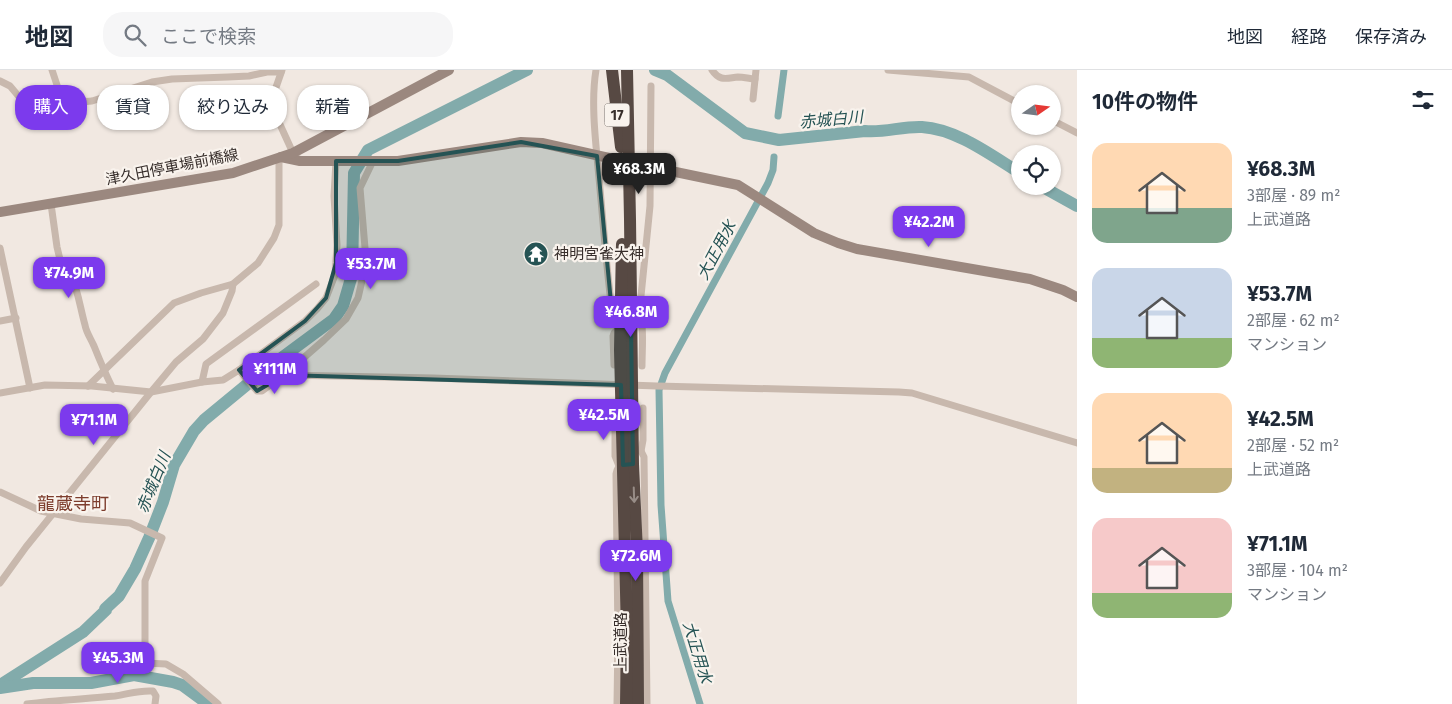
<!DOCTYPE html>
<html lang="ja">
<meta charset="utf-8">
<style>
:root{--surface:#fff;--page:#f6f6f7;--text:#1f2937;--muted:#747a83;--line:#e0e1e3;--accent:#7c3aed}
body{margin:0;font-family:"Fira Sans","Noto Sans JP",sans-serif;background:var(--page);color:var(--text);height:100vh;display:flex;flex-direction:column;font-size:19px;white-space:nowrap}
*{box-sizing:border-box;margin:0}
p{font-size:16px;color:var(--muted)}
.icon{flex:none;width:28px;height:28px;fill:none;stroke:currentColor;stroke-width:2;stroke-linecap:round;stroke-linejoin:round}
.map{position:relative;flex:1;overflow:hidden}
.panel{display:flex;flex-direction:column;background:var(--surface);width:375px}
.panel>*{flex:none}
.banner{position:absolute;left:15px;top:15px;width:475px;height:45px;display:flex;gap:10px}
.needle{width:32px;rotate:76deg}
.fabs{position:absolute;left:1011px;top:15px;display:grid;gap:10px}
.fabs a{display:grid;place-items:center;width:50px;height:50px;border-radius:50%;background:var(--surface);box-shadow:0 1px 4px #0004;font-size:25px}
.price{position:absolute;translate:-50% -42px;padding:0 11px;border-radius:10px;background:var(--accent);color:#fff;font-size:16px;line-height:32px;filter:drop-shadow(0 1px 2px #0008)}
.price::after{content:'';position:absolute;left:50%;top:30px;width:15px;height:11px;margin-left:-8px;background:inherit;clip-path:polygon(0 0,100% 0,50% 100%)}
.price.current{background:#222;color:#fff}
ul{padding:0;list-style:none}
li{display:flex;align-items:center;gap:15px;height:125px;padding:0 15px}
li span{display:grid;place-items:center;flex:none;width:140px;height:100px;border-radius:15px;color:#555}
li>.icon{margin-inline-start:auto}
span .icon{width:60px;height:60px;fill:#fffc;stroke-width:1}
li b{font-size:21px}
h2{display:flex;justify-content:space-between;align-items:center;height:60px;padding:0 15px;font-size:21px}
.pill{padding:0 18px;border-radius:20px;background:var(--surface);box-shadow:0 1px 4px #0004;font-size:18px;line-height:45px}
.pill.current{background:var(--accent);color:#fff}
header{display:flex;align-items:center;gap:30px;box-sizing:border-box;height:70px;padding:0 25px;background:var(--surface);border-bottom:1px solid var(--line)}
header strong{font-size:24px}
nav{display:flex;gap:28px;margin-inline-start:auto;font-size:18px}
.search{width:350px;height:45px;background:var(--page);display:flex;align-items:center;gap:12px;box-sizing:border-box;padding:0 18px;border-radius:20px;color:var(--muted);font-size:19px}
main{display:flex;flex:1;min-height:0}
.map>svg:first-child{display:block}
</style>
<header>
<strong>地図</strong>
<div class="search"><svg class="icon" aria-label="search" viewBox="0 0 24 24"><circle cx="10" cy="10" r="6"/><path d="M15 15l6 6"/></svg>ここで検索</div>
<nav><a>地図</a><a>経路</a><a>保存済み</a></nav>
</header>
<main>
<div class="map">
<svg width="1077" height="634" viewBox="0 0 1077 634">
<rect width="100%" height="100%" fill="#f1e8e1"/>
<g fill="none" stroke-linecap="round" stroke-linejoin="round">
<g stroke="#82abab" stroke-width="7">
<polyline points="778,46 784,0"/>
<polyline points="700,634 668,531 661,435 659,320 665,303 768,113 773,100 774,87"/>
</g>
<g stroke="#82abab" stroke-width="12">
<path d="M 655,0 L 667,5 L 745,63 L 779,70 L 865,61 C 884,63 903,56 922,57 C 957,59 992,86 1020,103"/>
<polyline points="1041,116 1077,136"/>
<polyline points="0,615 83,562 106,540 105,539 119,526 135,499 149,468 163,432 174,395 194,361 204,350 261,303 334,249 343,236 352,205 354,103 368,80 527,0"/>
<polyline points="0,618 33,613 91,613 134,605 173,612 182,615 208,634"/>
</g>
<polyline stroke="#ccc3bd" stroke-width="10" stroke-dasharray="10 5" stroke-linecap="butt" points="609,88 642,95"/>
<g stroke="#c8b8ad" stroke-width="7">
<polyline points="52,0 57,15 61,33"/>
<polyline points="282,0 273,26 272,37 293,83"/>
<path d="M 596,0 C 590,36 597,82 600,119 C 604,162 607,205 613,248 L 618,256 L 620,256"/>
<path d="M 712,0 C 720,12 727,8 738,7 C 744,7 750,9 755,9"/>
<polyline points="888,0 969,7 1020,34"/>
<polyline points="0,11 10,16 26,35 45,35 92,31 152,12 172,9 228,7 249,6 267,2 281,2"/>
<polyline points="753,29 756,0"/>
<polyline points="1052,50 1077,63"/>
<path d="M 51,134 L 57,177 L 63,202 L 70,202 C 78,220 80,237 85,255 C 86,262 91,269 94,276 C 100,291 106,305 113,319"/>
<polyline points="0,178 30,318"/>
<path d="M 637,235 C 645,253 642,276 642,296"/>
<polyline points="632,239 637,235 641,226 650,136 651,16"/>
<polyline points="0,251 16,248"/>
<polyline points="614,295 613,266 614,263 620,257"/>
<polyline points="239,300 257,321 262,321 284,305 324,270 346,249 358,228 364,202 365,178 360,118 373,91"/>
<polyline points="284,305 433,308 657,316 899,322 912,323 1077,373"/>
<polyline points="202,312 206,294 316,214"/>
<polyline points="88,316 174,233 201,223 233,214"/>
<polyline points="0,323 45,315 92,316 151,322 202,312 223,310 239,300 305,251 317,239 326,228 335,205 336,193 337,175 334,126 336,91"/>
<polyline points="615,338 615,386 619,396"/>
<polyline points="633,379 641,381 644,387 647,634"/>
<polyline points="641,381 643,370 643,338"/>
<polyline points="0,422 41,441 81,449 130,453 162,468 145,511 145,593 166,594 183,604 218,634"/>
<polyline points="0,513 26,477 151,322 176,292 203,269 223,243 232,221 233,214 258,193 274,168 279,155 279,88"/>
<path d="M 27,634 C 56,630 85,629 115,626 C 129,624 138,620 153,621 L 156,626 L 155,634"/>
<path d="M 617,634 L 618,568 L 616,404 C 617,399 618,397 623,395"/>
</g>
<g stroke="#9b887f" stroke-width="10">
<polyline points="281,87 300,91 398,91 521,72 542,73 609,88"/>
<polyline points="642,95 738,115 814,163 838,173 857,179 1030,209 1063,220 1077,227"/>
<polyline points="0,142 233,103 293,83 449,0"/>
</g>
<g stroke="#574943" stroke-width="12">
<polyline points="612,0 621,77"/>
<polyline points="627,0 630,149 633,394 637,482 638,634"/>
<polyline points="622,174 620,280 627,562 626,634"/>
</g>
</g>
<defs><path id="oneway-shaft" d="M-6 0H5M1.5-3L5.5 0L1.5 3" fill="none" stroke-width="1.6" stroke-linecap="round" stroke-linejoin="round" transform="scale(1.25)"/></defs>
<use stroke="#988d87" href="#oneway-shaft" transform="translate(634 425) rotate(88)"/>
<path fill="#255354" fill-opacity="0.2" stroke="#255354" stroke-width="4" stroke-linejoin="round" d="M 521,72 L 597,86 L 612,243 L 618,256 L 631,257 L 633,394 L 623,395 L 621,315 L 284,305 L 257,321 L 239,300 L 305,251 L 326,228 L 336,193 L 336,91 L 398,91 Z"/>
<defs>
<symbol id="temple-disc" viewBox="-11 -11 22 22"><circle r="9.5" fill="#255354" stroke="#f9f3ed"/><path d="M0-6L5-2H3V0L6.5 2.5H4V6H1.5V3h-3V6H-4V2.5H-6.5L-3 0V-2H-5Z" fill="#fff"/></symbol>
</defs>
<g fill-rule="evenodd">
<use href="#temple-disc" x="522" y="170" width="28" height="28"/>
</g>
<g text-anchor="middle" stroke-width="4.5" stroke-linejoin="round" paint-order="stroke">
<rect fill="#f9f3ed" stroke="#716965" stroke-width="1" x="604.5" y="33.5" width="25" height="23" rx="4"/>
<g font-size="14" font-weight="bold" fill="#372e2b">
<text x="617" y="50">17</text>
</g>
<g font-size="15" fill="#372e2b" stroke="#f9f3ed">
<text transform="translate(172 97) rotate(-11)" y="5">津久田停車場前橋線</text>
<text transform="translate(621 572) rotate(-90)" y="5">上武道路</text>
</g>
<g font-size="15" fill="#372e2b" stroke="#f9f3ed" text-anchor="start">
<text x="554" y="189">神明宮雀大神</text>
</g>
<g font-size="16" font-style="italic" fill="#255354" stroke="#f9f3ed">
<text transform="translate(831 49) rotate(-5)" y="6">赤城白川</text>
<text transform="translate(716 180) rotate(-62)" y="6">大正用水</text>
<text transform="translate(153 412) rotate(-68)" y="6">赤城白川</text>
<text transform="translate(698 582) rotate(73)" y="6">大正用水</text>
</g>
<g font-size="18" fill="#7d3d2d" stroke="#f9f3ed">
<text x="73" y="440">龍蔵寺町</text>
</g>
</g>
</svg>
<div class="fabs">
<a><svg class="needle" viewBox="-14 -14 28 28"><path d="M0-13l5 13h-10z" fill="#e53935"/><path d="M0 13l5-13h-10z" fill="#747a83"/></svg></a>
<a><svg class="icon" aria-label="locate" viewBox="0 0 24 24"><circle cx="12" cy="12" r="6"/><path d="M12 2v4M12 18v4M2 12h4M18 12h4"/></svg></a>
</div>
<b class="price current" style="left:639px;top:125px">¥68.3M</b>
<b class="price" style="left:929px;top:178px">¥42.2M</b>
<b class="price" style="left:371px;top:220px">¥53.7M</b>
<b class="price" style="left:69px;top:229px">¥74.9M</b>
<b class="price" style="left:631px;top:268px">¥46.8M</b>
<b class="price" style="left:275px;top:325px">¥111M</b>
<b class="price" style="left:604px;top:371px">¥42.5M</b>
<b class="price" style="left:94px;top:376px">¥71.1M</b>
<b class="price" style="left:636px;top:512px">¥72.6M</b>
<b class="price" style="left:118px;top:614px">¥45.3M</b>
<div class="banner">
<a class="pill current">購入</a>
<a class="pill">賃貸</a>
<a class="pill">絞り込み</a>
<a class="pill">新着</a>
</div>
</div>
<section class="panel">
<h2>10件の物件<svg class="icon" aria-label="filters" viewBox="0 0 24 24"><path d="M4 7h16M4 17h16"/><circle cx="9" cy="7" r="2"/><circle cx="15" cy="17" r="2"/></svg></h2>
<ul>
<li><span style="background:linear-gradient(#ffd9b3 65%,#7fa58c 0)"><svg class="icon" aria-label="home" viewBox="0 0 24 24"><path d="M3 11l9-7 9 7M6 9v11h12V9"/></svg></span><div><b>¥68.3M</b><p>3部屋 · 89 m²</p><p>上武道路</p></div></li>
<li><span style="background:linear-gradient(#c9d6e8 70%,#8fb573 0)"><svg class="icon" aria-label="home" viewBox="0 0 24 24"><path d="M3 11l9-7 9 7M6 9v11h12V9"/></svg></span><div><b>¥53.7M</b><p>2部屋 · 62 m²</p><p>マンション</p></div></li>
<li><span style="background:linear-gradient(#ffd9b3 75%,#c2b280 0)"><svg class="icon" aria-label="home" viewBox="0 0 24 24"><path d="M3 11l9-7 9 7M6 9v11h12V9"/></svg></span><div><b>¥42.5M</b><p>2部屋 · 52 m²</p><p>上武道路</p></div></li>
<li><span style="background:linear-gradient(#f6c9c9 75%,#8fb573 0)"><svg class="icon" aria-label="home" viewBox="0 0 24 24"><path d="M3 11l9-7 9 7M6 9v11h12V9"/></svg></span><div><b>¥71.1M</b><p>3部屋 · 104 m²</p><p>マンション</p></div></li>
</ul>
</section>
</main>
